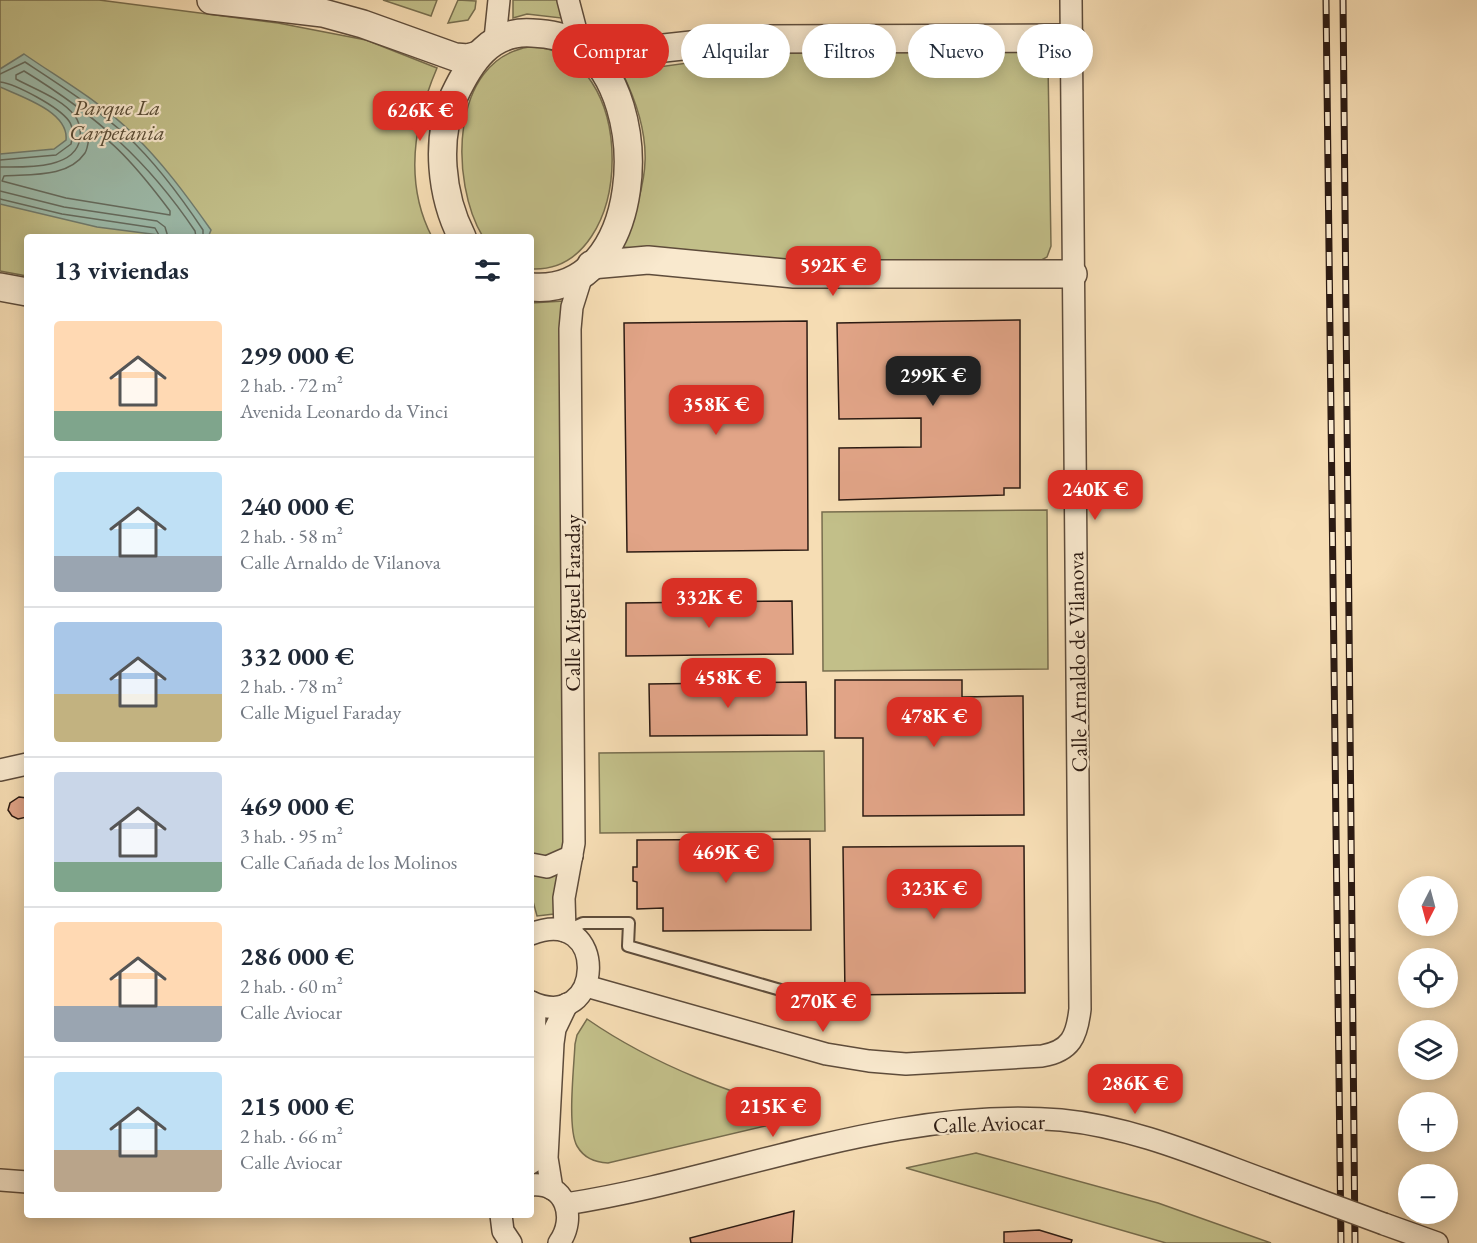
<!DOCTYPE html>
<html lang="es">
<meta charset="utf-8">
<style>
:root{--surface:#fff;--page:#f2f2f3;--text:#1f2937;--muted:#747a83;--line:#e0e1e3;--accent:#d93025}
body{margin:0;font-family:"EB Garamond",serif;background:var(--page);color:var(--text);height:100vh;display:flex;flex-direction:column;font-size:22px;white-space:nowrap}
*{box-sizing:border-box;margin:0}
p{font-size:20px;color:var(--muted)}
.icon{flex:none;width:33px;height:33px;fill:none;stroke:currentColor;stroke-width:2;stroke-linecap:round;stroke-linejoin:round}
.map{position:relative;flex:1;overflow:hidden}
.panel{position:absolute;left:24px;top:234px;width:510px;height:984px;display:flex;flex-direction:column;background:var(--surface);border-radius:6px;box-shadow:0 3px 15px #0003}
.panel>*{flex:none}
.top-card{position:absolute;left:552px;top:24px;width:570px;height:54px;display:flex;gap:12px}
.needle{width:39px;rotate:186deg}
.buttons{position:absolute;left:1398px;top:876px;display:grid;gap:12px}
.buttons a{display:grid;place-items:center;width:60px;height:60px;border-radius:50%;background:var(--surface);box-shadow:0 3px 15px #0003;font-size:30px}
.price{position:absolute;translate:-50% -51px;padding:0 14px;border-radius:12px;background:var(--accent);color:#fff;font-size:20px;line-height:39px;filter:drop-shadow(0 2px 3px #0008)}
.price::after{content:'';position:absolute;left:50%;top:36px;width:18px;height:14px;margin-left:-9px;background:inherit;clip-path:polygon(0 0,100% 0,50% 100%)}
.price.on{background:#222;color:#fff}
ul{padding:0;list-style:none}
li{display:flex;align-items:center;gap:18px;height:150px;padding:0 30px}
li+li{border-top:2px solid var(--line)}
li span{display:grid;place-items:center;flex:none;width:168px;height:120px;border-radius:6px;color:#555}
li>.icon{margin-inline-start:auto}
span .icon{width:72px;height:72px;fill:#fffc;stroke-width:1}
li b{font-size:26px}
h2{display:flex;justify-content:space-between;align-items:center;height:72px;padding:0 30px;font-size:26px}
.tag{padding:0 21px;border-radius:27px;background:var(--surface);box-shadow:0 3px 15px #0003;font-size:21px;line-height:54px}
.tag.on{background:var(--accent);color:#fff}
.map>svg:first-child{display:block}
</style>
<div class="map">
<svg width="1477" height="1243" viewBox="0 0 1477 1243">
<rect width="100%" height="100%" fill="#f6ddb4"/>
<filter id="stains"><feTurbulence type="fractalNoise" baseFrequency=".00333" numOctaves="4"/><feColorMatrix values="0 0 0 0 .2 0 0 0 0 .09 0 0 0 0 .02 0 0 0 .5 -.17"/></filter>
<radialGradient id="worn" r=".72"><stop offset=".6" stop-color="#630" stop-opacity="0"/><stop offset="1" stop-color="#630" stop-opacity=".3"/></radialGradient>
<g fill="#c2bf89" stroke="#776d4e" stroke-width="1.5">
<path d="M 0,0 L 99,0 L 278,23 L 366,40 L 437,68 C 414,122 404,183 432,237 L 27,237 L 27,276 L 0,271 Z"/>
<polygon points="383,0 437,0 431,16"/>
<polygon points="458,0 476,1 475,9 468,20 448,23"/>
<polygon points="513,0 558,0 561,18 527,14 513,18"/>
<path d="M 529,47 C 641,46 638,274 531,269 L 531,237 L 483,237 C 450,183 449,60 529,47 Z"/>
<path d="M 782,50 L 1030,50 L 1045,54 L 1048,64 L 1051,246 L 1047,257 L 1036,263 L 785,262 L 621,247 C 651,180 655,139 622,72 Z"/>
<polygon points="564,301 566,839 562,852 550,857 531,854 531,303"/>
<polygon points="1047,510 1048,669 823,671 822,512"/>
<polygon points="824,751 825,831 600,833 599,753"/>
<polygon points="563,870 554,914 537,916 531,894 531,873"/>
<path d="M 587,1019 C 652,1064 739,1099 816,1114 L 608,1163 C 594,1162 584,1158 577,1146 C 567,1128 574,1067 575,1044 L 577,1035 Z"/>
<polygon points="976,1153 1158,1203 1271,1243 1166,1243 906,1168"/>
</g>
<path fill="#9dbcac" stroke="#707c6f" stroke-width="1.5" d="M 24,54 C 60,79 101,102 132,133 C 162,162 187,196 211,230 L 209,235 L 167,236 L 97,227 L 0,204 L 0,154 L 54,149 L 66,140 C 69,112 22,97 0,87 L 0,69 Z"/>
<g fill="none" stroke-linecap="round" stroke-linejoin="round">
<g stroke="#646c60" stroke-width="1.5">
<path d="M 0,74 L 25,62 C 60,85 96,108 127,136 C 156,163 181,197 203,230 L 203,237"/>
<path d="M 0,82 C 16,84 59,107 69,121 C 74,128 73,136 71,144 L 56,155 L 0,160"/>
<path d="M 91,130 C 114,138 155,191 170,211 L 170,215 L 66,198 L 2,181 L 4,176 C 31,174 68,178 85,153 C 89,146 88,137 91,130 Z"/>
<path d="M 0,167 C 24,167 76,170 80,138 C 81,130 80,123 75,116 C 61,98 34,89 16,79 L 16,75 L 24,71 C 96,115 148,161 195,231 L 196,237"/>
<polyline points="0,191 64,207 157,221 165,227 168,237"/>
<polyline points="0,199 62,214 155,228 160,237"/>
</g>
</g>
<g fill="#e1a487" stroke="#2c1b13" stroke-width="1.5">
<polygon points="1020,320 1020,488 1004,488 1004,495 839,500 839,448 921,447 921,418 839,419 837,323"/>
<polygon points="807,321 808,550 627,552 624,323"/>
<polygon points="792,601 793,654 626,656 626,603"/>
<polygon points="835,680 962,680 962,697 1023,696 1024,815 863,816 863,738 835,738"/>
<polygon points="806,682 807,735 650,736 649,684"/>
<polygon points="19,797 27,798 27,817 18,819 12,816 8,810 10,803"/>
<polygon points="810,839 811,930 663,931 663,908 637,909 637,882 633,881 633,867 637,867 637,840"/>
<polygon points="1024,846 1025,993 845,995 843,847"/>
<polygon points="794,1211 792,1243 691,1243 690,1238"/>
<polygon points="1039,1230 1072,1240 1071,1243 1004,1243 1004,1232"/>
</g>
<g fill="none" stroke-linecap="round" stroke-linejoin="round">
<defs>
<polyline id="service" points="565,931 583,923 629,923 628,946 791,993"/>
<g id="minor">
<polyline points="568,0 580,46"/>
<polyline points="495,39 499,0"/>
<polyline points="0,770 27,764"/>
<polyline points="531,864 547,867 572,856"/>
<polyline points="565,931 564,898 574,843 570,329 572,307 582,275"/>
<path d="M 531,934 C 610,903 605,1035 531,1002"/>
<path d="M 586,986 L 826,1054 L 869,1061 L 906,1064 L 1042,1056 C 1071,1051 1077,1036 1080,1009 L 1071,0"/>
<polyline points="531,1163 535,1011 531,1002"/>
<polyline points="0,1180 27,1182"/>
<path d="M 531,1185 C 566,1182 577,1218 559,1243"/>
<polyline points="552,1189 547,1158 553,1043 555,1029 567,1004"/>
<path d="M 566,1204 C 729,1179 893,1106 1061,1120 C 1134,1127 1204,1158 1273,1183"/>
<polyline points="501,1215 503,1231 511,1243"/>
<polyline points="1384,1224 1437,1243"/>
</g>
<g id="tertiary">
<polyline points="211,0 323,13 363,24 455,57 468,58 478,55"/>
<polyline points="591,56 746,39 1071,38"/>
<path d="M 462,237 C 441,196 435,139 454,96 C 470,62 490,30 532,33 C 549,34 565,36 580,46 C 656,98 644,297 531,287"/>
<polyline points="591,265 648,260 794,274 1073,274"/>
<polyline points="0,287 27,292"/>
</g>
</defs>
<use href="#service" stroke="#5e4c3b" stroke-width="14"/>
<use href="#minor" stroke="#5e4c3b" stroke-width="24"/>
<use href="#tertiary" stroke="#5e4c3b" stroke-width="30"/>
<use href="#service" stroke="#f9e9ce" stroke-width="10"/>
<use href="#minor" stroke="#f9e9ce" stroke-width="21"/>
<use href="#tertiary" stroke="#f9e9ce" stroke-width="27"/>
<defs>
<g id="rail">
<polyline points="1326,0 1341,1243"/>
<polyline points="1343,0 1355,1243"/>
</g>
</defs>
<use href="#rail" stroke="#2c1b13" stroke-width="7"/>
<use href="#rail" stroke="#f9e9ce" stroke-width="4.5" stroke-dasharray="14" stroke-linecap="butt"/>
<defs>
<polyline id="minor-bridge" points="1273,1183 1384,1224"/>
</defs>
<use href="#minor-bridge" stroke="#5e4c3b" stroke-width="24" stroke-linecap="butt"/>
<use href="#minor-bridge" stroke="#f9e9ce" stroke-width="21"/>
</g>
<g text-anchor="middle" stroke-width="4.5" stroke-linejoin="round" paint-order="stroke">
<g font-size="22" font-style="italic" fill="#594c36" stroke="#f9e9ce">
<text x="117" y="115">Parque La<tspan x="117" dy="25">Carpetania</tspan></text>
</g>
<g font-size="22" fill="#2c1b13" stroke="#f9e9ce">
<text transform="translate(572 603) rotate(-90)" y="8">Calle Miguel Faraday</text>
<text transform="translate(1077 662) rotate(-91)" y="8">Calle Arnaldo de Vilanova</text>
<text transform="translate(989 1123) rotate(-2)" y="8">Calle Aviocar</text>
</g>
</g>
<rect width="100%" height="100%" filter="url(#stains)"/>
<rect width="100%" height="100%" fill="url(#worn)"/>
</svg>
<div class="buttons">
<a><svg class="needle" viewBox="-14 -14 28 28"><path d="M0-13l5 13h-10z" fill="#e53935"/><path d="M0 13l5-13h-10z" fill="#747a83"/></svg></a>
<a><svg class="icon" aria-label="locate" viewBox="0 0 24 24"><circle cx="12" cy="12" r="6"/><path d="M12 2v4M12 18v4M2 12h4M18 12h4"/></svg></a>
<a><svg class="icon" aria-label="layers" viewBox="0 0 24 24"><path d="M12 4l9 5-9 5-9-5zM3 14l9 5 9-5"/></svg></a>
<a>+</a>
<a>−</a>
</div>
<b class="price" style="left:420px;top:142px">626K €</b>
<b class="price" style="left:833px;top:297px">592K €</b>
<b class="price on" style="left:933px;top:407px">299K €</b>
<b class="price" style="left:716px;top:436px">358K €</b>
<b class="price" style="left:1095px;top:521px">240K €</b>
<b class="price" style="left:709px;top:629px">332K €</b>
<b class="price" style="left:728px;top:709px">458K €</b>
<b class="price" style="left:934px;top:748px">478K €</b>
<b class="price" style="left:726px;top:884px">469K €</b>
<b class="price" style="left:934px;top:920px">323K €</b>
<b class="price" style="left:823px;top:1033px">270K €</b>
<b class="price" style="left:1135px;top:1115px">286K €</b>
<b class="price" style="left:773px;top:1138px">215K €</b>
<div class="top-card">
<a class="tag on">Comprar</a>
<a class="tag">Alquilar</a>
<a class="tag">Filtros</a>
<a class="tag">Nuevo</a>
<a class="tag">Piso</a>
</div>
<section class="panel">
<h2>13 viviendas<svg class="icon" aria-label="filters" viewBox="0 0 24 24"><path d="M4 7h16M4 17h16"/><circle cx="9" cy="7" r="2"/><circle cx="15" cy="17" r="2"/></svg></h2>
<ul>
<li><span style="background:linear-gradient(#ffd9b3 75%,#7fa58c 0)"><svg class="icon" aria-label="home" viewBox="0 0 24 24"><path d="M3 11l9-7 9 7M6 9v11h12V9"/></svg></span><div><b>299 000 €</b><p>2 hab. · 72 m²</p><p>Avenida Leonardo da Vinci</p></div></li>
<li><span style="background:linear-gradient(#bfe0f5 70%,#9aa5b1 0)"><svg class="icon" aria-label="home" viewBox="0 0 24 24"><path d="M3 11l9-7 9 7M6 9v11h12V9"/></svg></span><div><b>240 000 €</b><p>2 hab. · 58 m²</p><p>Calle Arnaldo de Vilanova</p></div></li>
<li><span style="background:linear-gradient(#a9c7e8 60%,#c2b280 0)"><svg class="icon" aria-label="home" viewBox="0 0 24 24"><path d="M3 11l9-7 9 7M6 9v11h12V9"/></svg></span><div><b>332 000 €</b><p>2 hab. · 78 m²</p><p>Calle Miguel Faraday</p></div></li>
<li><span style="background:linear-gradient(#c9d6e8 75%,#7fa58c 0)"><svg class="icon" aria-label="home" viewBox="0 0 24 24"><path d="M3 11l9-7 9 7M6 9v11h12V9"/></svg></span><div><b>469 000 €</b><p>3 hab. · 95 m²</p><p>Calle Cañada de los Molinos</p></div></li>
<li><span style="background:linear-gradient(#ffd9b3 70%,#9aa5b1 0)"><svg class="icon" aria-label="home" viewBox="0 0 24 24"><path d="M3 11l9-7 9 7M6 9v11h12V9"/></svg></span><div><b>286 000 €</b><p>2 hab. · 60 m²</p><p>Calle Aviocar</p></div></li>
<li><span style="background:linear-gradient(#bfe0f5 65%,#b9a48a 0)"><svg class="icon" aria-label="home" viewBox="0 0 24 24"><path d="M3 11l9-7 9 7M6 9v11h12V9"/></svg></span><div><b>215 000 €</b><p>2 hab. · 66 m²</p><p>Calle Aviocar</p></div></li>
</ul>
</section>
</div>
